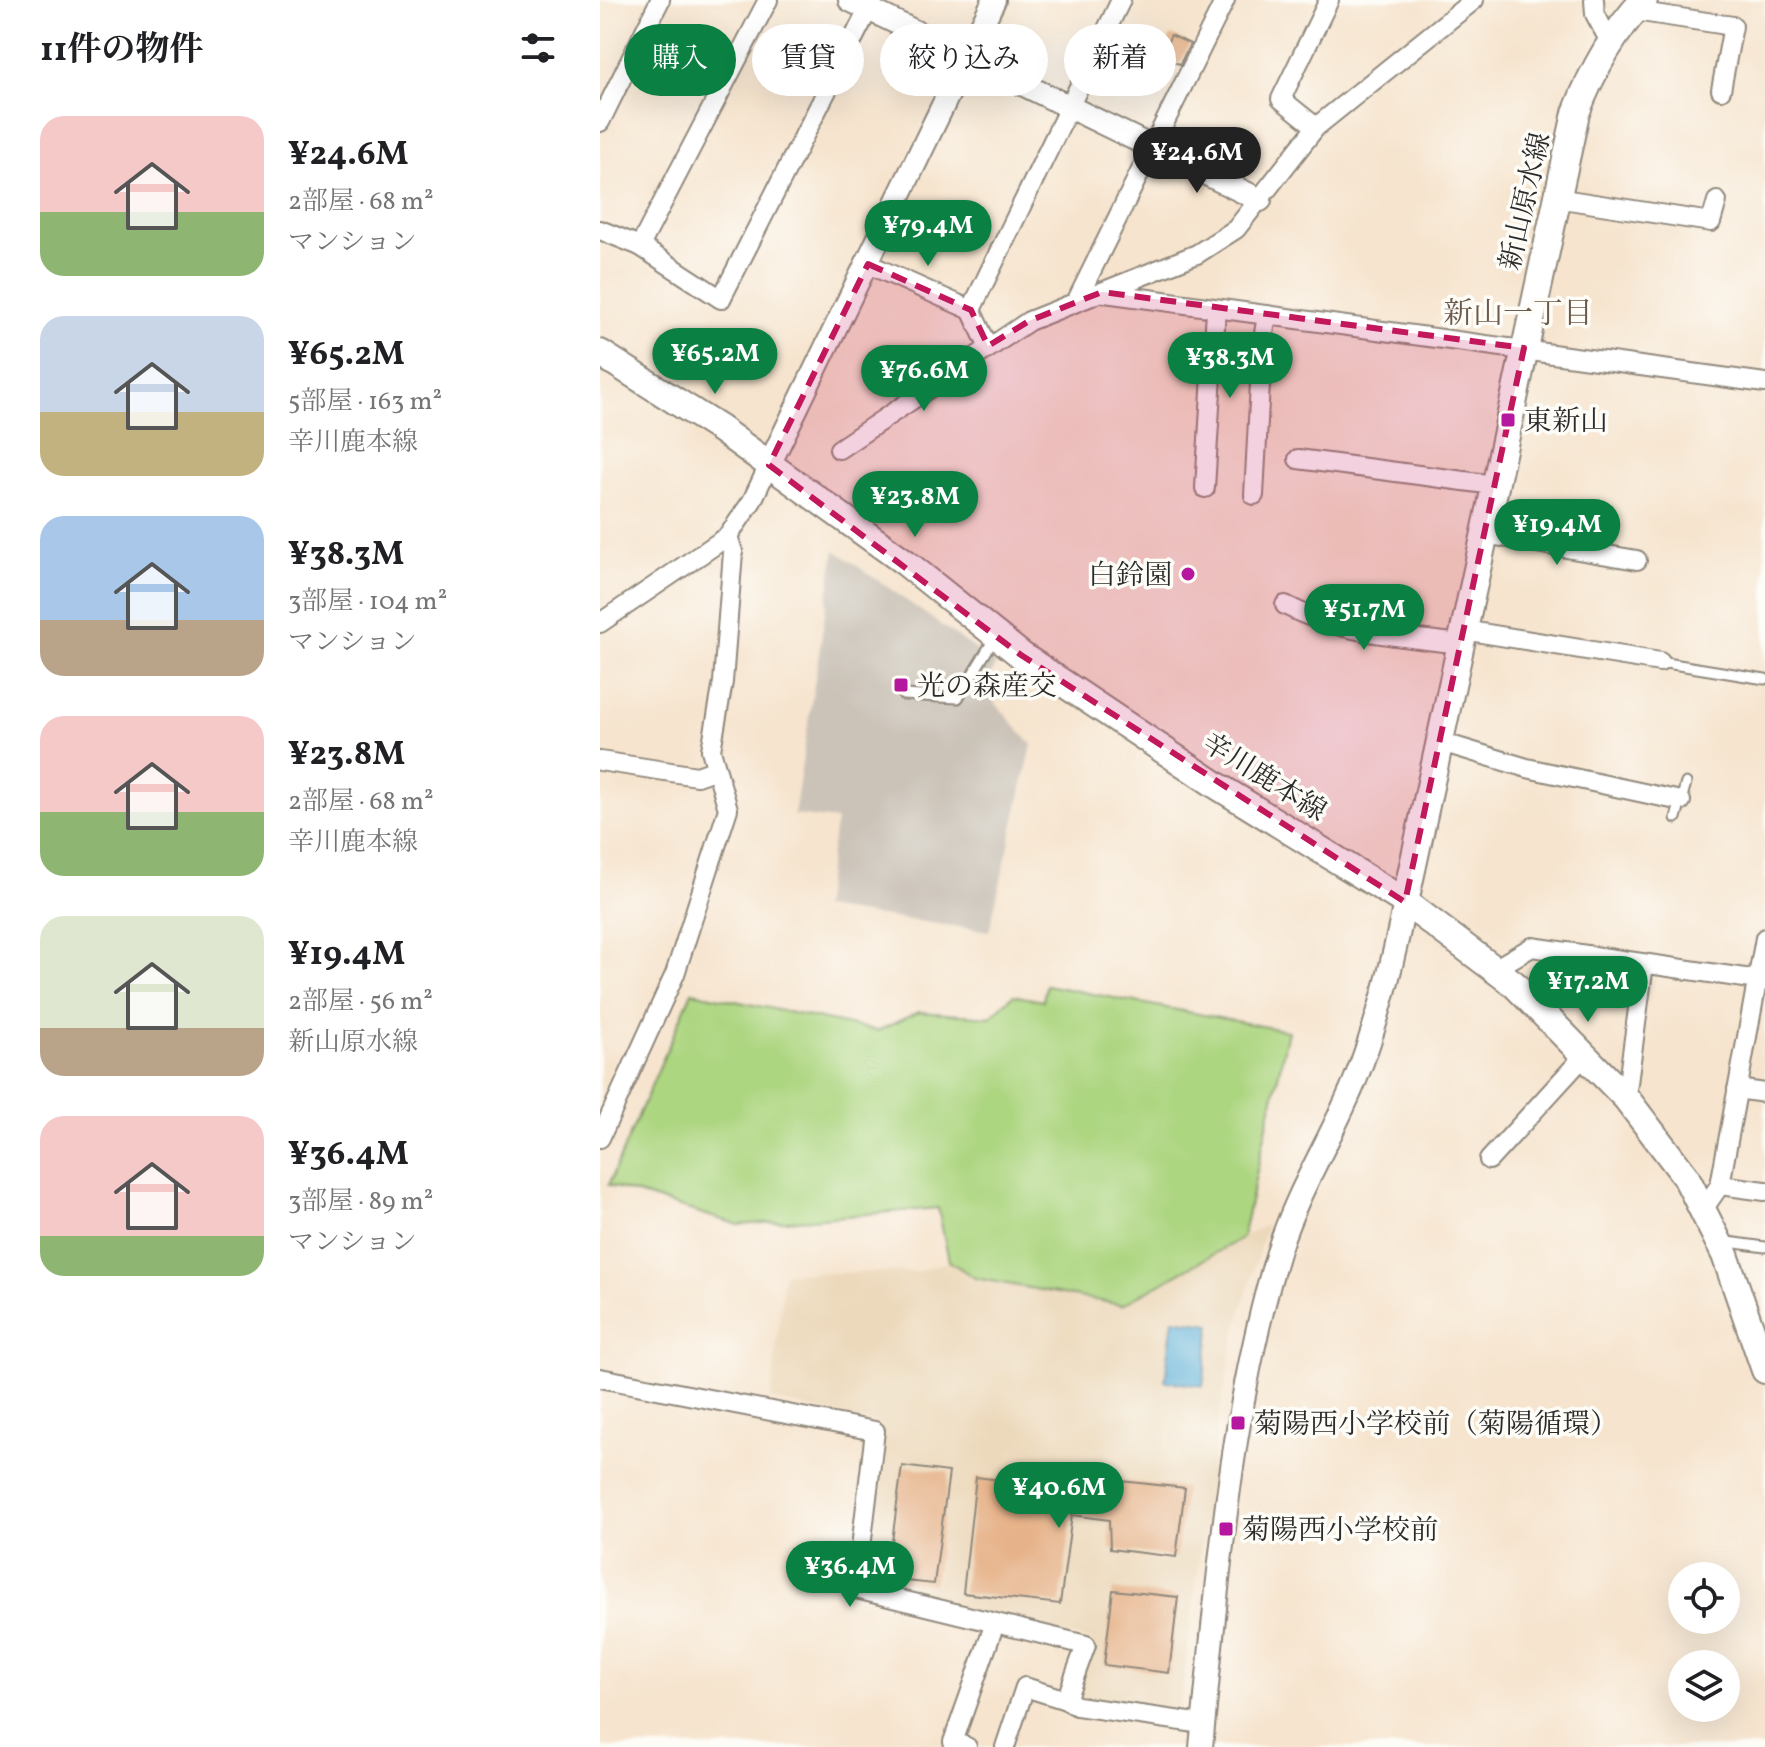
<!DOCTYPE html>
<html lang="ja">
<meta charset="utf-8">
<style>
:root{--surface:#fff;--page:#f2f2f2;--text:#202124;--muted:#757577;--accent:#0b8043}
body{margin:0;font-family:Vollkorn,"Noto Serif JP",serif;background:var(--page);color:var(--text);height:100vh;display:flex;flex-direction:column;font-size:30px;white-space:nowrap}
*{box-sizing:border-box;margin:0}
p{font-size:26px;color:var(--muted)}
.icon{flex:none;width:44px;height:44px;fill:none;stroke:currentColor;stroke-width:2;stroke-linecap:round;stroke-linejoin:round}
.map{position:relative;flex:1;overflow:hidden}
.details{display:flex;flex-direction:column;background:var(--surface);width:600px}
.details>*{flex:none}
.top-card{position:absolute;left:24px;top:24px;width:760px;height:72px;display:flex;gap:16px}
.controls{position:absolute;left:1068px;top:1562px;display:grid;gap:16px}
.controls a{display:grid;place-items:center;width:72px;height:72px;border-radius:50%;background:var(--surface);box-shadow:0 8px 32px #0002;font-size:40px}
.price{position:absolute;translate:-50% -68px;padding:0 18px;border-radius:28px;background:var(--accent);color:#fff;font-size:26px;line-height:52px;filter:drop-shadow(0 2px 4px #0008)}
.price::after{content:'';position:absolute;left:50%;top:48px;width:24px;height:18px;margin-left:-12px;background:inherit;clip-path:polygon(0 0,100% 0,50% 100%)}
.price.selected{background:#222;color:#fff}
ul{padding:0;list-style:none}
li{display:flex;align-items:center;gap:24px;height:200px;padding:0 40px}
li span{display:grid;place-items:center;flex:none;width:224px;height:160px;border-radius:24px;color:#555}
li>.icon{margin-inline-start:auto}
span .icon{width:96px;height:96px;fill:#fffc;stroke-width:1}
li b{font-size:34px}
h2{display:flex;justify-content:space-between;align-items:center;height:96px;padding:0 40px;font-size:34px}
.chip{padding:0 28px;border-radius:36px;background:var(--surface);box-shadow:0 8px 32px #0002;font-size:28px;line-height:72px}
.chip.selected{background:var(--accent);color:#fff}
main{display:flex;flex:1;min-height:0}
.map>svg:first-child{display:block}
</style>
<main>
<section class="details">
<h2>11件の物件<svg class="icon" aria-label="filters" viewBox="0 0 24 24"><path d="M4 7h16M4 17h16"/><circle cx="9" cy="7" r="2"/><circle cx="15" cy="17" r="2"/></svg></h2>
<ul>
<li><span style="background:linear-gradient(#f6c9c9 60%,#8fb573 0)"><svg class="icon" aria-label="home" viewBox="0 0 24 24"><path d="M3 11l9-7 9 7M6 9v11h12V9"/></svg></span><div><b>¥24.6M</b><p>2部屋 · 68 m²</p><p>マンション</p></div></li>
<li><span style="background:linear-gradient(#c9d6e8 60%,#c2b280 0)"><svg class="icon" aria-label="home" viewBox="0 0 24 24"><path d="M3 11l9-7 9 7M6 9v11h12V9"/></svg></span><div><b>¥65.2M</b><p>5部屋 · 163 m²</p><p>辛川鹿本線</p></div></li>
<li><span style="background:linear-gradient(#a9c7e8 65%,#b9a48a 0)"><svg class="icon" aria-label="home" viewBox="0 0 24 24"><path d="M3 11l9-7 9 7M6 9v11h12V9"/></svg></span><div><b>¥38.3M</b><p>3部屋 · 104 m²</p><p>マンション</p></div></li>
<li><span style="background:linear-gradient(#f6c9c9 60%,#8fb573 0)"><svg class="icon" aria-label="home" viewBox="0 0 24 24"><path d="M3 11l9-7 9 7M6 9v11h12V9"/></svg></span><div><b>¥23.8M</b><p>2部屋 · 68 m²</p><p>辛川鹿本線</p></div></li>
<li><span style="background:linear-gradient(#dfe7d0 70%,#b9a48a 0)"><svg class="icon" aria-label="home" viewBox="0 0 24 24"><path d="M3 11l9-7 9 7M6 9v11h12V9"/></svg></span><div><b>¥19.4M</b><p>2部屋 · 56 m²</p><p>新山原水線</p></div></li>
<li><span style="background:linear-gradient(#f6c9c9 75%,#8fb573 0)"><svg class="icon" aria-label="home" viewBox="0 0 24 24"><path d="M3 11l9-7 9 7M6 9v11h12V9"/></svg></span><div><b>¥36.4M</b><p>3部屋 · 89 m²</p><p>マンション</p></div></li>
</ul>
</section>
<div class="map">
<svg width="1165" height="1747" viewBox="0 0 1165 1747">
<rect width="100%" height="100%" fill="#fdfcf7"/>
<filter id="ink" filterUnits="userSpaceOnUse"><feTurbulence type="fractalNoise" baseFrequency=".0125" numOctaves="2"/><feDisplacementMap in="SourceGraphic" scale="16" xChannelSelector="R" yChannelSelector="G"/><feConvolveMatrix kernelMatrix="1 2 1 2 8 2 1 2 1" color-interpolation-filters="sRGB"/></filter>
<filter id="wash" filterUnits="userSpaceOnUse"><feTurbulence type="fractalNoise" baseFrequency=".006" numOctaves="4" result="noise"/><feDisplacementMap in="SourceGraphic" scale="32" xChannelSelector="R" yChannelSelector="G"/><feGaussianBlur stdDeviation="1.8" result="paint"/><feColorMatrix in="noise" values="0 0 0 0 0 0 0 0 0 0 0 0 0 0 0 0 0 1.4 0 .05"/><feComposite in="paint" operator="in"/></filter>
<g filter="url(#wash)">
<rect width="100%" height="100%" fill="#f6e4ce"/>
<polygon fill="#ecd8ba" points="667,1224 637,1326 618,1420 579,1713 475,1700 492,1641 272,1587 263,1578 282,1425 171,1399 184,1273 317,1272 349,1261 375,1278 522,1305"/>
<polygon fill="#cbc3b8" points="235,550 396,664 384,690 432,745 389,931 222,908 236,820 194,815"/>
<polygon fill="#add681" stroke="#6c8056" stroke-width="2" points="446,985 688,1031 642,1238 522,1305 375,1278 349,1261 338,1208 139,1225 8,1185 92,992 278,1031 318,1012 390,1017 413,995 443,1001"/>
<polygon fill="#5db0d8" stroke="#446e82" stroke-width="2" points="573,1319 611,1324 603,1386 565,1381"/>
<g id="blocks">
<g fill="#e6b289">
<polygon points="571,35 590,44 580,64 559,58"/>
<polygon points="302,1466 349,1472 334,1584 287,1579"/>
<polygon points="447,1473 585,1488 576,1557 510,1549 509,1520 472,1515 460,1604 363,1593 376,1477 445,1485"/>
<polygon points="513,1590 578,1597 569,1673 504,1665"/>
</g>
</g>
</g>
<g filter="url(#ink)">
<use href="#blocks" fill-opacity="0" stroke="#90887c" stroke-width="2"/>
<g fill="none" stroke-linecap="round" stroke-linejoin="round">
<defs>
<g id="service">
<polyline points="1060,662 1165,679"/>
<polyline points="303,695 358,698 394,639"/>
<polyline points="1076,818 1086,783"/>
<polyline points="1121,1241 1165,1247"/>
</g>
<g id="minor">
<polyline points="994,0 995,14 1010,42"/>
<polyline points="1035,11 1133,26 1121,90"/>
<polyline points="0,122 60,0"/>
<polyline points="716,127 681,99 729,0"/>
<polyline points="956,198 1111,222 1117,201"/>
<polyline points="0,230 40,246 121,299 273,0"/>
<polyline points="40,246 168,0"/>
<polyline points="268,264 371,310 388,346"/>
<polyline points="505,293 1165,383"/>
<polyline points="477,300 625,0"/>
<polyline points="371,310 521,0"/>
<polyline points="239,449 429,321 597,254 636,229 716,127 874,0"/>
<polyline points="698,459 894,485"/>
<polyline points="605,488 616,310"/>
<polyline points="654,495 662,346 667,315"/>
<polyline points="884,534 1037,560"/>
<path d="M 685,605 C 739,634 801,636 860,644"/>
<polyline points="0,623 128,536 152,501 169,465"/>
<polyline points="863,630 1060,662"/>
<polyline points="841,742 927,768 1081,801"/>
<polyline points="0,761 97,776 114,770"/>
<polyline points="896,968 932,947 1165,981"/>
<polyline points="1137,1089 1165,1093"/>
<polyline points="1026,1098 1044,964"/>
<polyline points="0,1138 75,974 128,809 111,750 123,682 133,552 128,536"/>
<polyline points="889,1160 984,1056"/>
<polyline points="1120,1185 1165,1191"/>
<polyline points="1104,1208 1120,1185 1165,938"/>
<polyline points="0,1378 275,1431 256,1589 486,1645 466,1700 477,1706 603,1724"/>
<polyline points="367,1747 353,1742 395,1623"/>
<polyline points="405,1747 425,1687 466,1700"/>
</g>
<g id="tertiary">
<polyline points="250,0 660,200"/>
<polyline points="169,465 394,0"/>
<path d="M 601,1747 C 618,1580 630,1410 679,1249 C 698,1189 733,1136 756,1078 C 779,1020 793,963 805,902"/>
</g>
<g id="secondary">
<polyline points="0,353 120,429 306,563 421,655 616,785 805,902 914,984 1026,1098 1086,1177 1125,1255 1165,1370"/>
<path d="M 805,902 L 976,113 C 992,71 1013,33 1044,0"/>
</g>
</defs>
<use href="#service" stroke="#90887c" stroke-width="13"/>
<use href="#minor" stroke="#90887c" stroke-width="22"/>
<use href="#tertiary" stroke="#90887c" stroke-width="26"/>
<use href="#secondary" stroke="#90887c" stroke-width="30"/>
<use href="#service" stroke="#fff" stroke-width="9"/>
<use href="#minor" stroke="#fff" stroke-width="18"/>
<use href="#tertiary" stroke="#fff" stroke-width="22"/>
<use href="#secondary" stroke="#fff" stroke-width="26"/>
</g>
</g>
<path fill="#c2185b" fill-opacity="0.2" stroke="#c2185b" stroke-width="6" stroke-dasharray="16 10" stroke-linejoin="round" d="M 268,264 L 371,310 L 388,346 L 429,321 L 502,292 L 924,348 L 805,902 L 421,655 L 169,465 Z"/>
<g fill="#b5179e" stroke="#fdfcf7" stroke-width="3">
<rect x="900" y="412" width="16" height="16" rx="4"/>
<circle cx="588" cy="574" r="8"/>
<rect x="293" y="677" width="16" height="16" rx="4"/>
<rect x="630" y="1415" width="16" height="16" rx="4"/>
<rect x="618" y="1521" width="16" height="16" rx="4"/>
</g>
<g text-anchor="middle" stroke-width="7" stroke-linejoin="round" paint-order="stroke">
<g font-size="28" fill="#2b2b2b" stroke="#fdfcf7">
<text transform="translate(924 201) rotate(-77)" y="10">新山原水線</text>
<text transform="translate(665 776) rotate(32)" y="10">辛川鹿本線</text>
</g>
<g font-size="28" fill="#2b2b2b" stroke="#fdfcf7" text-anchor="start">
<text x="924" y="430">東新山</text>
<text x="572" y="584" text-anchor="end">白鈴園</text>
<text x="317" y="695">光の森産交</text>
<text x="654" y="1433">菊陽西小学校前（菊陽循環）</text>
<text x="642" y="1539">菊陽西小学校前</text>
</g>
<g font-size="30" fill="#6c5a4c" stroke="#fdfcf7">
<text x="918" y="323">新山一丁目</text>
</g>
</g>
</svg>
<div class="controls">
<a><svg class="icon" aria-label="locate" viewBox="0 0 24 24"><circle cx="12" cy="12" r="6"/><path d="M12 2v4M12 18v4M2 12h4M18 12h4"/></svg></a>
<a><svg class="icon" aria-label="layers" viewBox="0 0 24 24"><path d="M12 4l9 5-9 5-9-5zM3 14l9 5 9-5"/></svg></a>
</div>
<b class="price selected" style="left:597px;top:195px">¥24.6M</b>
<b class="price" style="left:328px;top:268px">¥79.4M</b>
<b class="price" style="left:115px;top:396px">¥65.2M</b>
<b class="price" style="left:630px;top:400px">¥38.3M</b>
<b class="price" style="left:324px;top:413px">¥76.6M</b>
<b class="price" style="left:315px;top:539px">¥23.8M</b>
<b class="price" style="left:957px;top:567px">¥19.4M</b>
<b class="price" style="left:764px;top:652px">¥51.7M</b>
<b class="price" style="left:988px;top:1024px">¥17.2M</b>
<b class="price" style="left:459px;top:1530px">¥40.6M</b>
<b class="price" style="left:250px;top:1609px">¥36.4M</b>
<div class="top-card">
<a class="chip selected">購入</a>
<a class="chip">賃貸</a>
<a class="chip">絞り込み</a>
<a class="chip">新着</a>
</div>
</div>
</main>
